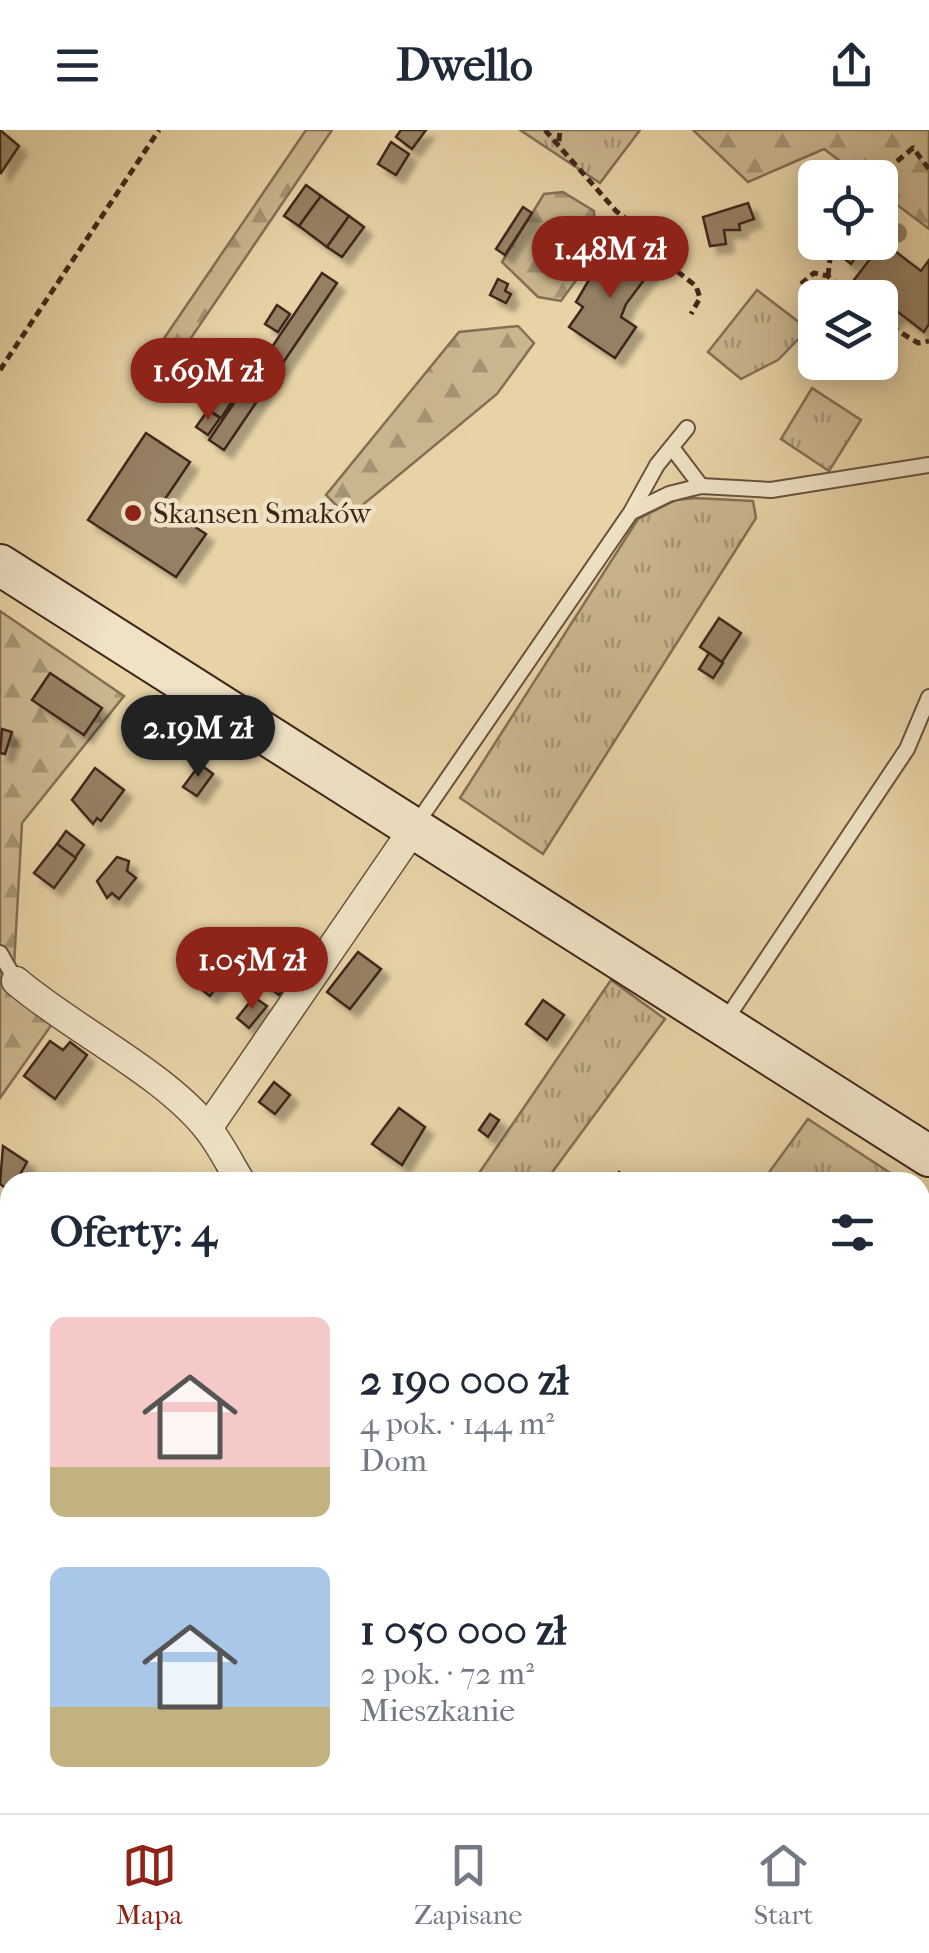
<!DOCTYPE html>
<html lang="pl">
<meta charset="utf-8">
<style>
:root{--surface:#fff;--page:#f2f2f3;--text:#1f2937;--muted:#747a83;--line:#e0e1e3;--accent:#8f2418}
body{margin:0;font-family:"IM FELL French Canon",serif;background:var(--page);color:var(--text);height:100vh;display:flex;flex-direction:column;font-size:38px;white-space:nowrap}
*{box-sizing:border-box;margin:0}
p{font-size:32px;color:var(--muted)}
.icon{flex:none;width:55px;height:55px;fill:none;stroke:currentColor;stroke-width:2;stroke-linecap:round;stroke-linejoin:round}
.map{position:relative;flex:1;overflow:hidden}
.side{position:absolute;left:0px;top:1042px;width:930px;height:642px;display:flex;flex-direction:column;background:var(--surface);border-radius:30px 30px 0 0;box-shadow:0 5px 25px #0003}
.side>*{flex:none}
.controls{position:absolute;left:798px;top:30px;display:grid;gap:20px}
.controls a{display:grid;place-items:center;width:100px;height:100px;border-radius:15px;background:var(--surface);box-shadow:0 5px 25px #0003;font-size:50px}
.price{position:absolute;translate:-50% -85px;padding:0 22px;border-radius:35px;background:var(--accent);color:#fff;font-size:32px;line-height:65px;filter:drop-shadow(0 2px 5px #0008)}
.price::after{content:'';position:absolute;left:50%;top:60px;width:30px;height:22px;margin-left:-15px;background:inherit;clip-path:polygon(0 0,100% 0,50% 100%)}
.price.active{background:#222;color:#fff}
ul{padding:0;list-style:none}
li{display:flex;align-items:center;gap:30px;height:250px;padding:0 50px}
li span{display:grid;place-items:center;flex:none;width:280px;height:200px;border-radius:15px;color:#555}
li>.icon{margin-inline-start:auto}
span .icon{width:120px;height:120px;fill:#fffc;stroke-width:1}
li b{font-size:42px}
h2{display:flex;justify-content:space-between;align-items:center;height:120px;padding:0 50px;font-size:42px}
header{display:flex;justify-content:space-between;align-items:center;height:130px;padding:0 50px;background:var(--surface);font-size:45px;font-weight:700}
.menu{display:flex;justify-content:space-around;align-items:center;height:140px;border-top:2px solid var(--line);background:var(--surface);font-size:28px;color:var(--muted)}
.menu a{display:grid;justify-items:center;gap:5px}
.menu .active{color:var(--accent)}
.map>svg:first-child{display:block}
</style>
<header><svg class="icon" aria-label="menu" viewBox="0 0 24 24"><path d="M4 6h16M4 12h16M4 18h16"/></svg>Dwello<svg class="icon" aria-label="share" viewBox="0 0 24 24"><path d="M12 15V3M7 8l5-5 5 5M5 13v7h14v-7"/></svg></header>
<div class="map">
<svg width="929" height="1683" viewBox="0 0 929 1683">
<defs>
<pattern id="grass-tufts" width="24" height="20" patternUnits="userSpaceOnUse" patternTransform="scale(2.5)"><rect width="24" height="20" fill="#cab68e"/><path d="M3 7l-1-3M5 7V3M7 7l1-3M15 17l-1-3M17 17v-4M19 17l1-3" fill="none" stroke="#a59473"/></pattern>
<pattern id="forest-firs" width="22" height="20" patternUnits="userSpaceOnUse" patternTransform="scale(2.5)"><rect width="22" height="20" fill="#cab68e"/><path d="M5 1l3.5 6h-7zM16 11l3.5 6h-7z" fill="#a59473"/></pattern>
<filter id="shadow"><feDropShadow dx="8" dy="8" stdDeviation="2.5" flood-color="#0004"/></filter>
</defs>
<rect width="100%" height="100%" fill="#e7d3a6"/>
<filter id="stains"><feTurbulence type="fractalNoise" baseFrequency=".002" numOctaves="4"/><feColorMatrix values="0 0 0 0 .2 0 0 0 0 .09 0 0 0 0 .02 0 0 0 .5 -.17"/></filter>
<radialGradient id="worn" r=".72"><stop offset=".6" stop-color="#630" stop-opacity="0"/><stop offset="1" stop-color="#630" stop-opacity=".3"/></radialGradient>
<g fill="url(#grass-tufts)" stroke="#846e54" stroke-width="2.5">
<polygon points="520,0 640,0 600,53"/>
<polygon points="757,160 808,199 778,230 741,249 708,222"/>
<polygon points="812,258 861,290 829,341 781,309"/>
<polygon points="695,368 753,371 756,388 543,724 460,668 638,389 676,370"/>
<polygon points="611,850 665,889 545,1052 473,1052"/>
<polygon points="808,989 904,1052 762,1052"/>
<polygon points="920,1063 929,1068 929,1120 920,1132"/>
<polygon points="205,1675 376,1675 368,1683 199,1683"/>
</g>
<g fill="url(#forest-firs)" stroke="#846e54" stroke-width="2.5">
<polygon points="306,0 332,0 155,261 137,248"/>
<polygon points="693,0 929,0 929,99 880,62 880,48 861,47 824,19 748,52"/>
<polygon points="563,62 594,81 596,123 561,171 538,167 502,132 544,64"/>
<polygon points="518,196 534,213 497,264 348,387 326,365 459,202"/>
<polygon points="0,481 124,566 22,693 14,836 4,859 52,894 0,968"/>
<polygon points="929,1560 929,1669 918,1683 841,1683 846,1675 920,1675 920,1572"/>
<polygon points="10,1672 10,1675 133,1675 126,1683 0,1683"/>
</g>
<g fill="#968063" stroke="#3f261a" stroke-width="2.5" filter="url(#shadow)">
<polygon points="0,0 19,16 1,43 0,42"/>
<polygon points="401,0 426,0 412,19 396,7"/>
<polygon points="391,12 409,24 396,45 378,34"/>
<polygon points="306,55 321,66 299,96 284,86"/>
<polygon points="321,66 349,86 327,117 299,96"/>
<polygon points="748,73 754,89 739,94 740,100 724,100 726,114 710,116 703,87"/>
<polygon points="523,77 532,83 505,125 496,119"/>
<polygon points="349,86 364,97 342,127 327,117"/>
<polygon points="853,112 863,117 851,134 842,127"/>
<polygon points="883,112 921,141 929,130 929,194 924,202 898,182 892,190 880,182 880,168 854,150"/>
<polygon points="610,114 630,128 634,123 645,130 642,136 650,142 626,174 621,187 636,197 615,228 569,197 583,177 576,172"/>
<polygon points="322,143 337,153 224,320 209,310"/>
<polygon points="498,149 508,154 505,161 511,164 506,173 490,165"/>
<polygon points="277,175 290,184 278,202 265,194"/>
<polygon points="251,215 263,223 251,241 239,233"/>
<polygon points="219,260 233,270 221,288 206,278"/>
<polygon points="208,280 220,288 208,305 196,297"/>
<polygon points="146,303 190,332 161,375 206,404 176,447 88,390"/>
<polygon points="719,488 741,503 722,532 700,517"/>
<polygon points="709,523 723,533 713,548 699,539"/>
<polygon points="50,543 102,578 84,605 32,570"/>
<polygon points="2,599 12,602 5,624 0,623"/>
<polygon points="200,634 213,644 197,666 183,657"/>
<polygon points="95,638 124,660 101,691 97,688 93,694 72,670"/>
<polygon points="66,701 84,715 75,728 57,714"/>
<polygon points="57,714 76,728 54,758 34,743"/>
<polygon points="117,727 129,731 127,741 136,748 119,769 112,763 107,768 97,751"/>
<polygon points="283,810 306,826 279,865 256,848 264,837 260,834"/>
<polygon points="358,822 381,839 350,879 327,862"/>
<polygon points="214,836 226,845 210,866 198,857"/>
<polygon points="254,867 267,876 249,898 237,888"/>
<polygon points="543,870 564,885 547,910 526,894"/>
<polygon points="50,911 63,920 70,912 87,925 55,969 24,946"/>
<polygon points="274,952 290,965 275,984 259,972"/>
<polygon points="399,978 425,997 402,1035 372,1014"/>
<polygon points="490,984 499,990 488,1007 479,1000"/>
<polygon points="3,1016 27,1032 16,1052 10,1052 10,1061 0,1054"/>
<polygon points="619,1042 634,1052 611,1052"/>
<polygon points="920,1186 929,1192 929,1210 920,1223"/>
<polygon points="0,1256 7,1261 2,1268 8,1272 1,1283"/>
<polygon points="920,1289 929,1295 929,1321 920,1334"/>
<polygon points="7,1476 10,1541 4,1551 0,1486"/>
<polygon points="557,1675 589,1675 582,1683 560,1683"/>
</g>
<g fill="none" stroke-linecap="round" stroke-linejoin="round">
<defs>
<g id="lane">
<polyline points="673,319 701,356"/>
<polyline points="632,382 669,364 701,356 771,360 929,335"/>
<polyline points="415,696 631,382 657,335 687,298"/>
<polyline points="0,823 16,851"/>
<polyline points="725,891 907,619 929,567"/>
</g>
<g id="street">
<path d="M 16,851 C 72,899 164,943 208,999 C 221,1015 230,1035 241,1052"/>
<polyline points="208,998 412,701"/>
<polyline points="771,1675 779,1683"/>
</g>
<polyline id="secondary" points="0,435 929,1026"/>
</defs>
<use href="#lane" stroke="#69513d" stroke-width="18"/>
<use href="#street" stroke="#69513d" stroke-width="31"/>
<use href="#secondary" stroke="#3f261a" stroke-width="44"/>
<g stroke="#3f261a" stroke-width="5" stroke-dasharray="8 5" stroke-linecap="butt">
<polyline points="545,0 616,81 655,112 669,135 696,156 700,168 691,184"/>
<polyline points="559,11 560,0"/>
<polyline points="877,48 913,18 929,39"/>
<polyline points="828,146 832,112"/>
<polyline points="801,154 814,143 828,146 853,168"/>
<polyline points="880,190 918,213 929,211"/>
<polyline points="0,240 159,0"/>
</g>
<use href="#lane" stroke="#efe2c5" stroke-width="14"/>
<use href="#street" stroke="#efe2c5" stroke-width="28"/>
<use href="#secondary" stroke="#efe2c5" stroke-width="40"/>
</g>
<circle fill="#9a8466" cx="897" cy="103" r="10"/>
<circle fill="#8f2418" stroke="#efe2c5" stroke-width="4" cx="133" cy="383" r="10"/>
<g text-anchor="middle" stroke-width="9" stroke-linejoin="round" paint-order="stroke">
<g font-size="30" fill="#3f261a" stroke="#efe2c5" text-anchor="start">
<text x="153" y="393">Skansen Smaków</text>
</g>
</g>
<rect width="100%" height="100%" filter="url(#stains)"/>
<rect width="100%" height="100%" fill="url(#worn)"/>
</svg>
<div class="controls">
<a><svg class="icon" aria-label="locate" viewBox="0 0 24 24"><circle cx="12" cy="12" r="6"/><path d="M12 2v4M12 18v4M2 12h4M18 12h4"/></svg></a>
<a><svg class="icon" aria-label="layers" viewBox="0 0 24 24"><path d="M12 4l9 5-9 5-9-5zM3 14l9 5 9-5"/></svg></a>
</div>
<b class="price" style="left:610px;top:171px">1.48M zł</b>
<b class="price" style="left:208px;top:293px">1.69M zł</b>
<b class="price active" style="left:198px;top:650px">2.19M zł</b>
<b class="price" style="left:252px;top:882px">1.05M zł</b>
<section class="side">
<h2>Oferty: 4<svg class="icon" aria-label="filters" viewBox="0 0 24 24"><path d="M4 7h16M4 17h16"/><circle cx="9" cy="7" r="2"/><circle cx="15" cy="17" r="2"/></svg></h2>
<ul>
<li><span style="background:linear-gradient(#f6c9c9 75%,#c2b280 0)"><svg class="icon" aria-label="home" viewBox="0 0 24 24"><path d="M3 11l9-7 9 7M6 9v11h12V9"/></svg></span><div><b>2 190 000 zł</b><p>4 pok. · 144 m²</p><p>Dom</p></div></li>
<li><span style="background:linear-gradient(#a9c7e8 70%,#c2b280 0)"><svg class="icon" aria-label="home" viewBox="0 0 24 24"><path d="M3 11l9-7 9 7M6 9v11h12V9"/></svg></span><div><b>1 050 000 zł</b><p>2 pok. · 72 m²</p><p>Mieszkanie</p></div></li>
</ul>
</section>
</div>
<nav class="menu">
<a class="active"><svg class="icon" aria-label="map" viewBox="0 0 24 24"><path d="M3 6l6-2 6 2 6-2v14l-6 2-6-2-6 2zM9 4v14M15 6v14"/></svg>Mapa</a>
<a><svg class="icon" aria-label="saved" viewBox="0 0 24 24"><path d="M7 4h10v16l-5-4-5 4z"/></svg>Zapisane</a>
<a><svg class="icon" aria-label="home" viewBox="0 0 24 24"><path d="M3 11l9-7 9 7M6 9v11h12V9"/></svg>Start</a>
</nav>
